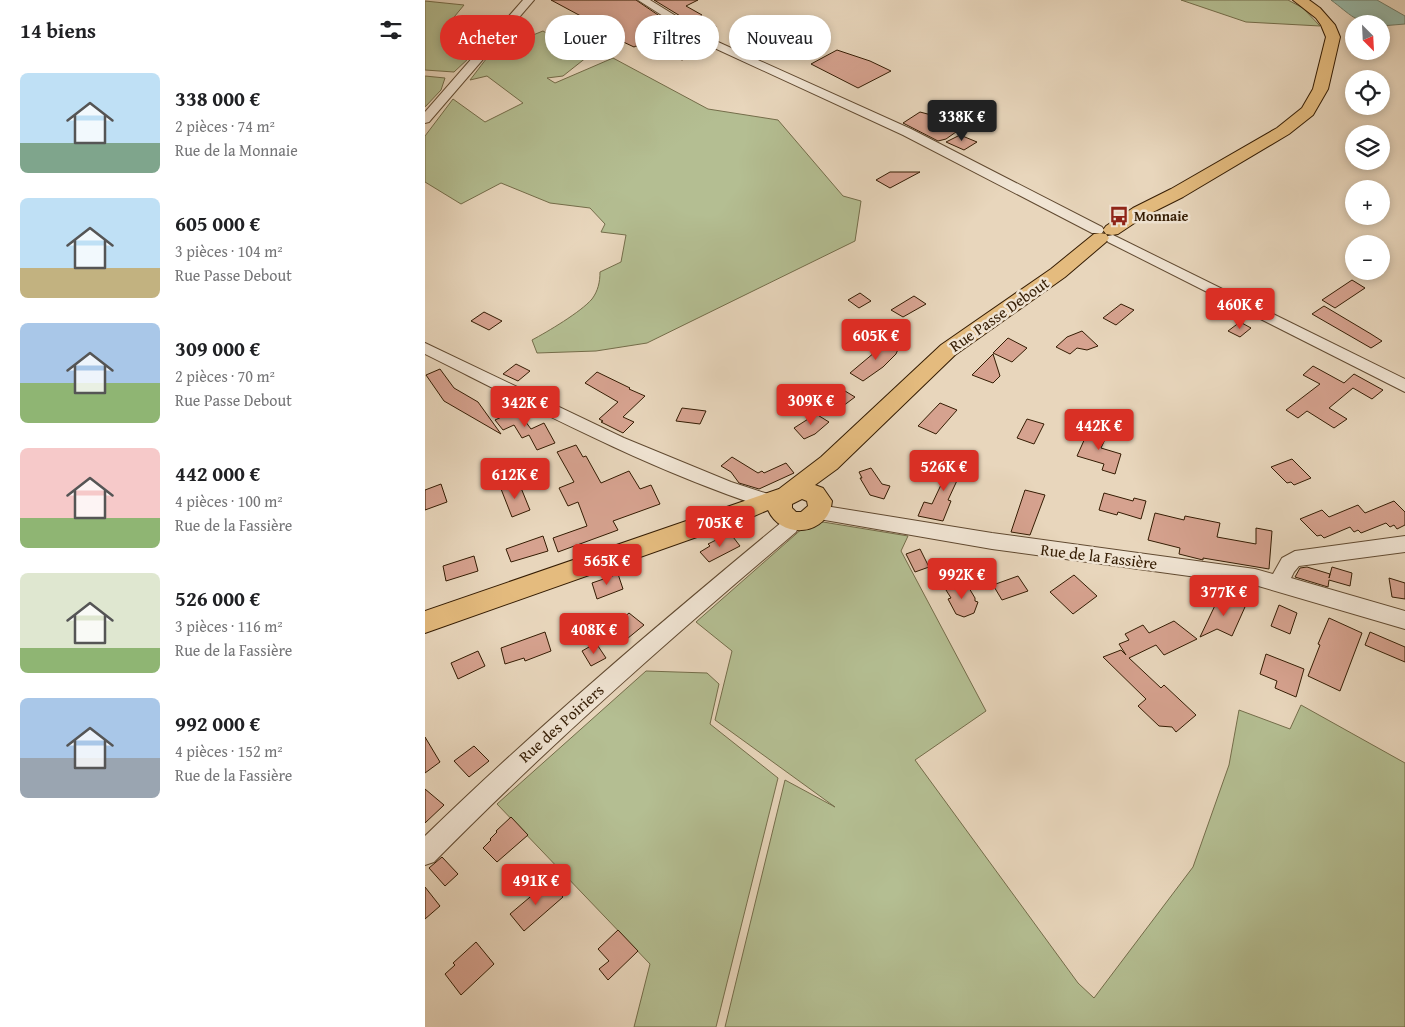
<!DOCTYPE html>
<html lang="fr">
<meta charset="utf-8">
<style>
:root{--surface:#fff;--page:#f6f6f6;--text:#202124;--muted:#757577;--accent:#d93025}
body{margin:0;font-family:"Gentium Book Plus",serif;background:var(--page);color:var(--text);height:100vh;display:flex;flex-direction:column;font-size:19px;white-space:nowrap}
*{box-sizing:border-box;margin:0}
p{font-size:16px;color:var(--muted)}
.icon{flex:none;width:28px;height:28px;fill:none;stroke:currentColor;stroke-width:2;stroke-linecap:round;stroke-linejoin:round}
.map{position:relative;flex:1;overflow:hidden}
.side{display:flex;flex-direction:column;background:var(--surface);width:425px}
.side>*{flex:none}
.guide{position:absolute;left:15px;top:15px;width:475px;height:45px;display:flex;gap:10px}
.needle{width:32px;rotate:156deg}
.buttons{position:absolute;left:920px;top:15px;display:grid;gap:10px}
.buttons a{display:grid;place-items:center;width:45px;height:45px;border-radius:50%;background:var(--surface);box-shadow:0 2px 8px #0003;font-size:25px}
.price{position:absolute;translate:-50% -42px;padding:0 11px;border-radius:5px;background:var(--accent);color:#fff;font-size:16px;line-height:32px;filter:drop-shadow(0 1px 2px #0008)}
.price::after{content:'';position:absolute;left:50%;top:30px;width:15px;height:11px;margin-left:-8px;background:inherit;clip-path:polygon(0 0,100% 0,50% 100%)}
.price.active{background:#222;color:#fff}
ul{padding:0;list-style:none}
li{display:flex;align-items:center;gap:15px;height:125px;padding:0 20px}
li span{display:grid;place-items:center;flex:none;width:140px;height:100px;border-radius:8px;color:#555}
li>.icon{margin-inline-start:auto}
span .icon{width:60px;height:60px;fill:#fffc;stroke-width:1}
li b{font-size:21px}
h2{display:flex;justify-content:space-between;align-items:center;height:60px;padding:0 20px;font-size:21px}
.pill{padding:0 18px;border-radius:22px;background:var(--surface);box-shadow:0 2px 8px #0003;font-size:18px;line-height:45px}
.pill.active{background:var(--accent);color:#fff}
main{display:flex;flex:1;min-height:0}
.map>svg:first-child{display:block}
</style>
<main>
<section class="side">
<h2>14 biens<svg class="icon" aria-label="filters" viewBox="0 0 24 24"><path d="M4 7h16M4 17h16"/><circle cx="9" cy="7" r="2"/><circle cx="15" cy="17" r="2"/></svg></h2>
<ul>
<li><span style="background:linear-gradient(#bfe0f5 70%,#7fa58c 0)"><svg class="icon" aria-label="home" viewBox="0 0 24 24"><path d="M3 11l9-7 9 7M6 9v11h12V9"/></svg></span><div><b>338 000 €</b><p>2 pièces · 74 m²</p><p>Rue de la Monnaie</p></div></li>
<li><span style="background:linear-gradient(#bfe0f5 70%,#c2b280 0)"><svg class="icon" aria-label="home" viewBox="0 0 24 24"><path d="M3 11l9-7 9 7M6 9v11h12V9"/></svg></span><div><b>605 000 €</b><p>3 pièces · 104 m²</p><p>Rue Passe Debout</p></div></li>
<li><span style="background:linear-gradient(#a9c7e8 60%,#8fb573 0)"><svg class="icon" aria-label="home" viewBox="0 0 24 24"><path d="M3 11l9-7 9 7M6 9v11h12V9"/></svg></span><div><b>309 000 €</b><p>2 pièces · 70 m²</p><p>Rue Passe Debout</p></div></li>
<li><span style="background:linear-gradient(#f6c9c9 70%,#8fb573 0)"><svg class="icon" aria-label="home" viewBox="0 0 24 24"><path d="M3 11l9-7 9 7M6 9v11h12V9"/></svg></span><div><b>442 000 €</b><p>4 pièces · 100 m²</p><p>Rue de la Fassière</p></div></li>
<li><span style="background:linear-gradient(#dfe7d0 75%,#8fb573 0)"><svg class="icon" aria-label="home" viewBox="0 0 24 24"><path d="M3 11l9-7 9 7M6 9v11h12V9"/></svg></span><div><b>526 000 €</b><p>3 pièces · 116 m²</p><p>Rue de la Fassière</p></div></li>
<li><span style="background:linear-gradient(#a9c7e8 60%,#9aa5b1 0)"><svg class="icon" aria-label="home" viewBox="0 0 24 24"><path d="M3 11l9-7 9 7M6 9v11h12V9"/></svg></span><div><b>992 000 €</b><p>4 pièces · 152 m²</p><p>Rue de la Fassière</p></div></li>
</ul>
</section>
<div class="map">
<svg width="980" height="1027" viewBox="0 0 980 1027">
<rect width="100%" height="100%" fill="#e8d6bc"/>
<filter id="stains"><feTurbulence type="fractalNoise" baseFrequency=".004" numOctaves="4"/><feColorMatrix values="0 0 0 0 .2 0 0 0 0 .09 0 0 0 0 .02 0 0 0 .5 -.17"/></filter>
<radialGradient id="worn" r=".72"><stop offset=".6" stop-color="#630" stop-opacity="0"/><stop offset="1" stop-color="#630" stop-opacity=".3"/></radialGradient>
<g fill="#b4be92" stroke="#746d4a">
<polygon points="756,0 863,0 878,8 895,26 821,22"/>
<polygon points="0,1 39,5 25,22 76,28 29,72 0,70"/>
<path d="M 118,31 L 162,57 L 138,76 L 122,78 L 130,83 L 188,58 L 283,109 L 353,120 L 418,196 L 436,201 L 430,241 L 222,343 L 171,351 L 112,353 L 107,340 C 122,332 156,312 167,299 C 173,291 175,282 175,272 L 196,262 L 201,235 L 176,232 L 180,224 L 165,208 L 125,203 L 76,183 L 36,204 L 0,182 L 0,136 L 28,99 L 60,122 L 98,103 L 62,76 L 45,80 C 54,69 74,39 87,35 C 92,34 98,35 103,37 Z"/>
<polygon points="0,76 20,78 16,90 0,107"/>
<polygon points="398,522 483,536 476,551 561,711 490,760 653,983 669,998 768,867 804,765 814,710 865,729 876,705 980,763 980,1027 300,1027 360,780 410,807 290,720 307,651 271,622 379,527"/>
<polygon points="221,671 282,673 294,684 285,724 353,778 291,1027 209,1027 225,964 72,804"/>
</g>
<path fill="#98baaa" stroke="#707b67" d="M 906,0 L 952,0 L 980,16 L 980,24 L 956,26 L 956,24 C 931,24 925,14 906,0 Z"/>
<g fill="#d6a28f" stroke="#341c03">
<polygon points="126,0 211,0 236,17 233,27 281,49 257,60 241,52 229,56 223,54 211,46 209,47 175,31 180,29"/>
<polygon points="229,0 273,0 261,6 277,15 274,17 291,26 289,31 270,25"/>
<polygon points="412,50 445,61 466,71 433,88 386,64"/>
<polygon points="495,112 514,117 538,127 521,139 513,141 478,123"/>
<polygon points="535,135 552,142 539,150 521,142"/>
<polygon points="465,172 495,172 465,188 451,180"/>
<polygon points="927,280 940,288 910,308 897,300"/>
<polygon points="435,293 446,301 434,308 423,300"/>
<polygon points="489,296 501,304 478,317 466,310"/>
<polygon points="696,304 709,310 691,325 678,318"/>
<polygon points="899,306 946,334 957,341 946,348 887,314"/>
<polygon points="59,312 77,321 64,330 46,321"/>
<polygon points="815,322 826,328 815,337 803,331"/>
<polygon points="657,331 673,346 662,350 652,348 645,354 631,347 642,337"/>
<polygon points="583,338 602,348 587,362 568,353"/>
<polygon points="456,340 464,340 474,347 471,354 458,367 438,381 425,373 456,347"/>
<polygon points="568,354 575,376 568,383 547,375"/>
<polygon points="91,364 105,371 93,381 78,374"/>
<polygon points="888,366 919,383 929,374 958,390 947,399 928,388 904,408 922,419 909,428 882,411 873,418 861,410 895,384 878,375"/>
<polygon points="15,369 29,388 53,402 76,434 19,401 1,375"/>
<polygon points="172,372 205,388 204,389 220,396 198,417 209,422 198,433 176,422 178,421 174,419 193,402 160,383"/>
<polygon points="415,388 430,397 410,412 396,403"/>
<polygon points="86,402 106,429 119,423 130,443 112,450 104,435 97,438 89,425 78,430 70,420 83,414 78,407"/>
<polygon points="515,403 532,410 511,434 493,426"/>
<polygon points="257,408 281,411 275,424 251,421"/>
<polygon points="391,414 404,422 390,434 379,439 369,428"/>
<polygon points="602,419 619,424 609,444 592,438"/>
<polygon points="665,427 683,433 676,448 696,454 690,474 677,470 679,464 652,456"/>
<polygon points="151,445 158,457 161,456 176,483 204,471 215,489 226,485 235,504 188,521 193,530 133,552 128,538 162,526 153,502 143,506 134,488 149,482 132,452"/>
<polygon points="530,455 542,459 523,500 526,501 518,521 493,516 499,502 507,504"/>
<polygon points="307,457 333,473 337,471 339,473 361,463 369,473 334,489 314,483 306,472 296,466"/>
<polygon points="867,459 886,478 869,485 866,482 862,483 846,467"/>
<polygon points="446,468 457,484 465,486 459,499 445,495 435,478 437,478 434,472"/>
<polygon points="94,483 105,510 87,517 76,489"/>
<polygon points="16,484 22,502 0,510 0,490"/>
<polygon points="600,490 620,495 605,535 586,532"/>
<polygon points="679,493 708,501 709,498 721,501 716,519 693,512 692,515 674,510"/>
<polygon points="969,501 980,512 980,525 972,529 969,525 965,527 961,523 936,533 933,530 929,532 925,527 899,538 896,535 892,536 875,519 897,510 904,517 933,505 940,513"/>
<polygon points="730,513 759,520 760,516 795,523 792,537 831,544 831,528 847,531 844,569 778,558 778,560 754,554 755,548 723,540"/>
<polygon points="305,533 315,546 284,562 275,552 285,546 283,544"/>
<polygon points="118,536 123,551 86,562 81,549"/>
<polygon points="495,549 504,567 490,572 481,554"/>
<polygon points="49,556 53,571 21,581 18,566"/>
<polygon points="882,567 905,574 904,578 907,567 927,573 925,586 904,580 903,587 870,577 875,568"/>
<polygon points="193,574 198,589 172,599 167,583"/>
<polygon points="649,575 672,596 648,614 625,592"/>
<polygon points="593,576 603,591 577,600 568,585"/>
<polygon points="964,578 980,583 980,599 967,597"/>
<polygon points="541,583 550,598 550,601 553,602 549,613 539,617 531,614 523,599 526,598 521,590"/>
<polygon points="794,597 820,607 807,636 792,629 775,637"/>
<polygon points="854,605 872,613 865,634 846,626"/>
<polygon points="204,613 219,625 197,643 182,631"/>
<polygon points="904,618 937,633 915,691 883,676 895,645 893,644"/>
<polygon points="749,621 772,639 739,655 731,645 704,658 736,688 739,685 771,715 751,732 747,727 734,726 713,706 721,699 678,657 696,650 701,655 694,644 704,640 700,634 718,625 724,633"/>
<polygon points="120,632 126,651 100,661 99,658 80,664 76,648"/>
<polygon points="945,632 980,647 980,662 940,645"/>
<polygon points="171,643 181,658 166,666 157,651"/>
<polygon points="53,651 60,666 33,679 26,663"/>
<polygon points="841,654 879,669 871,697 850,688 852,681 835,674"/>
<polygon points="0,737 15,762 0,773"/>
<polygon points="49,746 64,761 44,777 29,761"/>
<polygon points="0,789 19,805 0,823"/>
<polygon points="86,817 103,835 72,862 58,848 66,840 65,839 72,832 71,831"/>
<polygon points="17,857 33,874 20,886 4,868"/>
<polygon points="124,881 138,897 99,931 85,914"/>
<polygon points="0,887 15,906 0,919"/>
<polygon points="193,930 213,951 183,980 174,969 184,961 173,949"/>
<polygon points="51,942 69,964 36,995 20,974 30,965 28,963"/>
</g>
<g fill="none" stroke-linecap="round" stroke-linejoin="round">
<defs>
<g id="minor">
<polygon points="98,0 109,0 4,122 0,123 0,112"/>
<polygon points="213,0 225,0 293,42 486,129 677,227 679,230 677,233 667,233 478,135 285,46"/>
<polygon points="688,235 980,379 980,392 683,242 681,239 683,236"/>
<path d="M 0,343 L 199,438 L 306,482 L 349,496 L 351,501 L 349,506 L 342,508 L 335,506 C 219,467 110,409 0,354 Z"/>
<polygon points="394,505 567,533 830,569 848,574 857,558 870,551 980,536 980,552 874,566 869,572 866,578 980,611 980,629 830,585 567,549 394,519 387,517 385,512 387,507"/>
<path d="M 367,514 L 374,516 L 376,521 L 371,532 C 246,638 124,745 9,862 L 0,865 L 0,836 C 114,725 235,623 357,522 L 360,516 Z"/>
</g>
<g id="major">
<polygon points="868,0 884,0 895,8 910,25 915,37 903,89 888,115 864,134 758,197 720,216 693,234 687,235 681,234 678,230 681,226 708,208 746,189 852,128 877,108 888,89 901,37 896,25 891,18"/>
<path d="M 675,233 L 681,234 L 684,238 L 681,242 L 640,277 L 530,355 L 412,469 L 390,485 L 398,488 L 407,501 C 404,535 357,541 343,510 L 320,520 L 0,633 L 0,611 L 354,489 L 396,457 L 516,345 L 626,269 L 669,234 ZM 377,499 L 382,501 L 383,506 L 376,512 L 371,512 L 367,508 L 367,504 Z"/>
</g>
</defs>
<use href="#minor" stroke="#614a31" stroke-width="2"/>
<use href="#major" stroke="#341c03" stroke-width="2"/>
<use href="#minor" fill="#f0e4d3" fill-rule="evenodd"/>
<use href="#major" fill="#e4bb7e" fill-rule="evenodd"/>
</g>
<defs>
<symbol id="bus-bare" viewBox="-9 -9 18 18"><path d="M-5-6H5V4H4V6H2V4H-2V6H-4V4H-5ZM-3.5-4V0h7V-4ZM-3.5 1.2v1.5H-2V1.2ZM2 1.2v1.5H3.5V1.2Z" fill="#8f2418" stroke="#f0e4d3" stroke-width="2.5" paint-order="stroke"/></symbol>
</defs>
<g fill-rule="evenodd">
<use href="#bus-bare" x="680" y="202" width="28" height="28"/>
</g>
<g text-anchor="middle" stroke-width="5" stroke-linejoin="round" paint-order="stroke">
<g font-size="14" font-weight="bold" fill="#341c03" stroke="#f0e4d3" text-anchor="start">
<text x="709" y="221">Monnaie</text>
</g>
<g font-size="16" fill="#341c03" stroke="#f0e4d3">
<text transform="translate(574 314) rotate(-35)" y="6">Rue Passe Debout</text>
<text transform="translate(674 556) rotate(7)" y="6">Rue de la Fassière</text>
<text transform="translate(136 723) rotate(-42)" y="6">Rue des Poiriers</text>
</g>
</g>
<rect width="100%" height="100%" filter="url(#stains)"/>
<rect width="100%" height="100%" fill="url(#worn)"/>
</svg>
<div class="buttons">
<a><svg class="needle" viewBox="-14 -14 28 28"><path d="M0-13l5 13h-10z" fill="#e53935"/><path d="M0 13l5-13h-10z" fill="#757577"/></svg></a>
<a><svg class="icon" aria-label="locate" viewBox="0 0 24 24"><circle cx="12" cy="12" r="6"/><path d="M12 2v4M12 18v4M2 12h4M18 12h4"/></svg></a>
<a><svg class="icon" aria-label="layers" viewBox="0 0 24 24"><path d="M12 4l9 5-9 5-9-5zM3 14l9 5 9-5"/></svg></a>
<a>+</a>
<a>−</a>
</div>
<b class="price active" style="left:537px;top:142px">338K €</b>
<b class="price" style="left:815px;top:330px">460K €</b>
<b class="price" style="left:451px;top:361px">605K €</b>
<b class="price" style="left:386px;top:426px">309K €</b>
<b class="price" style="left:100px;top:428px">342K €</b>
<b class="price" style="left:674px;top:451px">442K €</b>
<b class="price" style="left:519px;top:492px">526K €</b>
<b class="price" style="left:90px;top:500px">612K €</b>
<b class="price" style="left:295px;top:548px">705K €</b>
<b class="price" style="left:182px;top:586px">565K €</b>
<b class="price" style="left:537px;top:600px">992K €</b>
<b class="price" style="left:799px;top:617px">377K €</b>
<b class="price" style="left:169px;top:655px">408K €</b>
<b class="price" style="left:111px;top:906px">491K €</b>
<div class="guide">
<a class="pill active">Acheter</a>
<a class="pill">Louer</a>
<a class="pill">Filtres</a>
<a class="pill">Nouveau</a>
</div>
</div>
</main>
